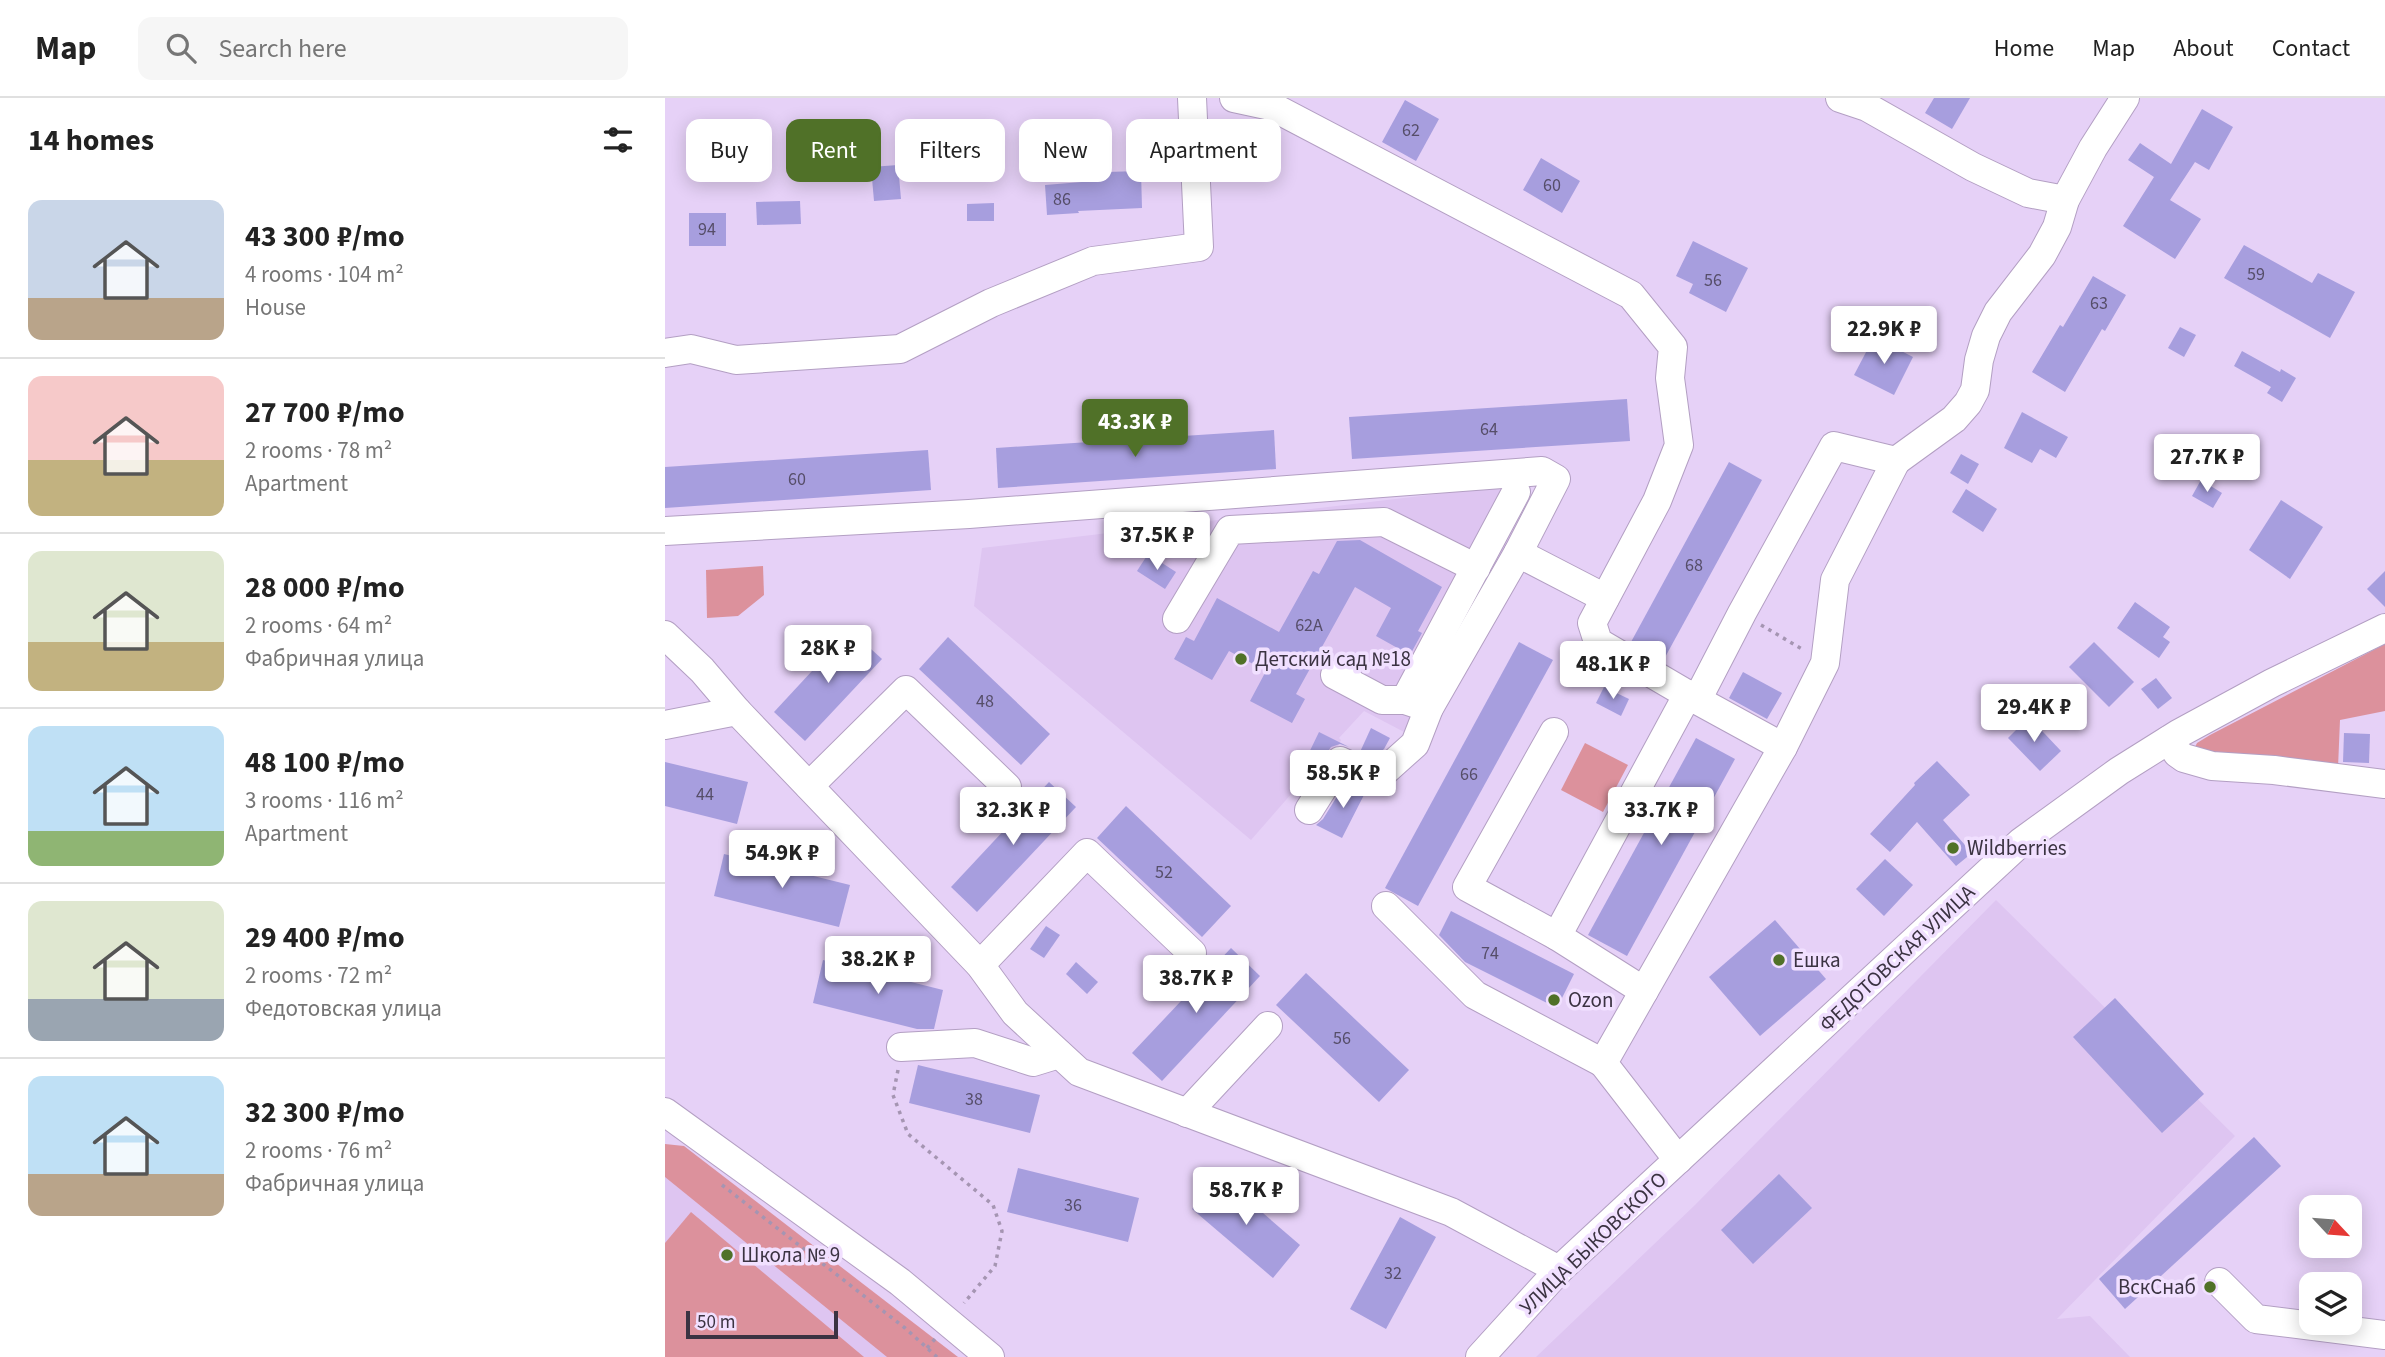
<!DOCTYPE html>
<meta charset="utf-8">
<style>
:root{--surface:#fff;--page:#f6f6f6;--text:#222;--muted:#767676;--line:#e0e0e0;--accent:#507128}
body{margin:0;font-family:"Source Sans 3",sans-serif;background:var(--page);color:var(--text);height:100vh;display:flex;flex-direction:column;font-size:26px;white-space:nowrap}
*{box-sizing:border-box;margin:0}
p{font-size:23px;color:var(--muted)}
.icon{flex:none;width:38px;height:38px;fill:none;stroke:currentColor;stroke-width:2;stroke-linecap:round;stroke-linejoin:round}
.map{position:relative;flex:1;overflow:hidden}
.sheet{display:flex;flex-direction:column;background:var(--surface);width:665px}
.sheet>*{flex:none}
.hud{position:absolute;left:21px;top:21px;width:665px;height:63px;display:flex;gap:14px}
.needle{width:46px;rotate:116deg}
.tools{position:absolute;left:1634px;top:1097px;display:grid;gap:14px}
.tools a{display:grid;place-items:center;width:63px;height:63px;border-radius:14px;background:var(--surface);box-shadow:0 4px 18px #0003;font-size:35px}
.scale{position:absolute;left:21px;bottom:18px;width:152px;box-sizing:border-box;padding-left:7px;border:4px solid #3b3342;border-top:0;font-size:19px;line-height:24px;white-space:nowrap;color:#3b3342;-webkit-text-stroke:5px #f1e0ff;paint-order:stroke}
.price{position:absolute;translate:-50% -60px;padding:0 16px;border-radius:7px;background:#fff;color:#222;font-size:23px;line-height:46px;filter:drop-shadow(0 2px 4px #0008)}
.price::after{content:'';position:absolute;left:50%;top:42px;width:21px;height:16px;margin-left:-10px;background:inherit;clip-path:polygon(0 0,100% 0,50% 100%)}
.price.selected{background:var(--accent);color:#fff}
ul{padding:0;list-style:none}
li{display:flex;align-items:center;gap:21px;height:175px;padding:0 28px}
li+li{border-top:2px solid var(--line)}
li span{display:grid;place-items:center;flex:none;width:196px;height:140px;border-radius:14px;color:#555}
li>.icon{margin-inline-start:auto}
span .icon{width:84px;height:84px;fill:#fffc;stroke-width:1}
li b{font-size:30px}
h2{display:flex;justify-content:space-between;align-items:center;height:84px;padding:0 28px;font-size:30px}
.chip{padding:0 24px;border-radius:14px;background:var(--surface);box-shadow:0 4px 18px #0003;font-size:24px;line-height:63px}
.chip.selected{background:var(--accent);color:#fff}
header{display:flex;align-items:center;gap:42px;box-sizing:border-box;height:98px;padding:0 35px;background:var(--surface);border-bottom:2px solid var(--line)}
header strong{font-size:33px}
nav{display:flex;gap:38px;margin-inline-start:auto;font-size:24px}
.search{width:490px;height:63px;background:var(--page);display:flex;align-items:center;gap:18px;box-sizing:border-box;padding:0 24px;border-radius:14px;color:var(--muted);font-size:26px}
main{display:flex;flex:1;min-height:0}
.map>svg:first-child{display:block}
</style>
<header>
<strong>Map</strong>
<div class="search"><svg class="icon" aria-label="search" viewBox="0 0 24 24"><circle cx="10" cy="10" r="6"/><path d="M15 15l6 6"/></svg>Search here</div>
<nav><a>Home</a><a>Map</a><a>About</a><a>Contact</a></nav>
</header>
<main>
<section class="sheet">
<h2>14 homes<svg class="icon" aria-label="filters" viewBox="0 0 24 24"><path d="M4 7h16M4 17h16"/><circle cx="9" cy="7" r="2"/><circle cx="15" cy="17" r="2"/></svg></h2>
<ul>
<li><span style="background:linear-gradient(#c9d6e8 70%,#b9a48a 0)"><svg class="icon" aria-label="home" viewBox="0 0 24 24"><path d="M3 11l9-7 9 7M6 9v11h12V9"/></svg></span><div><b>43 300 ₽/mo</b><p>4 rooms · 104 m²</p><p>House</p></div></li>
<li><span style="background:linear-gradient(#f6c9c9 60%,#c2b280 0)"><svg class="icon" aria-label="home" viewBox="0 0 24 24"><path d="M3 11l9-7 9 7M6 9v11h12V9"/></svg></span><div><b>27 700 ₽/mo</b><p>2 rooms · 78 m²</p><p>Apartment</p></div></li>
<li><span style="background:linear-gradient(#dfe7d0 65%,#c2b280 0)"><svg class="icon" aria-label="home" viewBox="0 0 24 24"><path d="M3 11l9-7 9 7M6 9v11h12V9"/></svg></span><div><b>28 000 ₽/mo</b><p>2 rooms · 64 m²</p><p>Фабричная улица</p></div></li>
<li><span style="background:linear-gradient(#bfe0f5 75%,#8fb573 0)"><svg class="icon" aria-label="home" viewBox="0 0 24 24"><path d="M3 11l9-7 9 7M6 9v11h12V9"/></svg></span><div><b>48 100 ₽/mo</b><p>3 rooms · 116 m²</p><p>Apartment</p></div></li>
<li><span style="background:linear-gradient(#dfe7d0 70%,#9aa5b1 0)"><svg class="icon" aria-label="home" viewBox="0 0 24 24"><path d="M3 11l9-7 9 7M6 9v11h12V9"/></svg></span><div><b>29 400 ₽/mo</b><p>2 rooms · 72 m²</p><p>Федотовская улица</p></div></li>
<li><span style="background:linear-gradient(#bfe0f5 70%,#b9a48a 0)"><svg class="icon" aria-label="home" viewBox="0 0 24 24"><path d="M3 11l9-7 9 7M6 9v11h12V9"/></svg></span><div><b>32 300 ₽/mo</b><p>2 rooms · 76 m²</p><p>Фабричная улица</p></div></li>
</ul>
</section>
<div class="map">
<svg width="1720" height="1259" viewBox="0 0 1720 1259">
<rect width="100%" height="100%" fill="#e6d1f7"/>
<g fill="#dec5f1">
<polygon points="840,388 867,402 741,635 699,613 674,640 676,642 659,675 648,671 586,742 309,508 317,450"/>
<polygon points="1331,802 1570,1038 1392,1221 1425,1218 1465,1259 871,1259 1030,1107"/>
<polygon points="0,1054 246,1259 0,1259"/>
</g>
<g fill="#dc919c">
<polygon points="98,468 99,497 73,518 42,520 41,472"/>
<polygon points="1720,546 1720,613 1675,622 1673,670 1579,665 1529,651 1532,645 1545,637"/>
<polygon points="920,645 963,667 938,714 896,692"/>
<polygon points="0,1046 19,1048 293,1259 222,1259 0,1079"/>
<polygon points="26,1114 199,1259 0,1259 0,1145"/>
</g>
<g fill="#a79ede">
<polygon points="1269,0 1305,0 1287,31 1260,15"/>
<polygon points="740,2 774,21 751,63 717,44"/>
<polygon points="1537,11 1568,29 1544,72 1530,64 1505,102 1536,121 1510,161 1458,128 1489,79 1463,62 1475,45 1506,66"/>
<polygon points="172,22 174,46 157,47 155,24"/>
<polygon points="876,60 915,83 897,115 858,92"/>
<polygon points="233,67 236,101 209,103 206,69"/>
<polygon points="476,73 477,110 413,113 414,115 382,117 380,87 441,82 441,74"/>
<polygon points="135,103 136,126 92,127 91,104"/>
<polygon points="329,105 329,123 302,123 302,106"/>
<rect x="24" y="115" width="37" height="33"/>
<polygon points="1028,143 1083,170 1061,214 1024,195 1028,186 1011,178"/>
<polygon points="1579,147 1647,185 1653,175 1690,194 1665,240 1559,180"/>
<polygon points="1428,178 1461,197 1440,233 1437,231 1400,294 1367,274 1395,227 1398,229"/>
<polygon points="1515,229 1531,237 1519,259 1503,250"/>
<polygon points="1209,239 1248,259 1229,297 1189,277"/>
<polygon points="1577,253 1615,274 1616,271 1631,280 1617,304 1602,295 1606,289 1569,268"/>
<polygon points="962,301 965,343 687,361 684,319"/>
<polygon points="1357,314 1403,339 1391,360 1375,351 1367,365 1339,350"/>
<polygon points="609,332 611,371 333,390 331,350"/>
<polygon points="263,352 266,392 0,410 0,369"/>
<polygon points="1296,356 1314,366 1303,386 1285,375"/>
<polygon points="1064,364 1097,382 998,563 966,544"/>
<polygon points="1536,382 1557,395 1548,410 1527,398"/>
<polygon points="1301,391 1332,411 1318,434 1287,414"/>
<polygon points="1616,402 1658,429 1625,481 1584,452"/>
<polygon points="695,442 777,489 753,533 757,535 745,557 711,538 726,510 690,489 631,596 640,601 627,625 585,603 601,573 564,553 547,582 509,561 521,539 529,543 552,500 614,534 648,473 654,476 672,443"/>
<polygon points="483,456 511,474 500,491 472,473"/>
<polygon points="1720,473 1720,509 1702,491"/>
<polygon points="1470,504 1505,529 1498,539 1505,544 1494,560 1452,530"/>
<polygon points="185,532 217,561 140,643 109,614"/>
<polygon points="283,539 385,636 356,667 254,571"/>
<polygon points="854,544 888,562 753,808 720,790"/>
<polygon points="1429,544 1469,584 1444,609 1404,569"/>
<polygon points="1078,574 1117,595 1102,621 1064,600"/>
<polygon points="1491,580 1507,600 1493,611 1476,591"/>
<polygon points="939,589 964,601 956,618 931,605"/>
<polygon points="1364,619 1396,653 1375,673 1343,640"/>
<polygon points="706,630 725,640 719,651 709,660 695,654"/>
<polygon points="654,634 684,649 675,646 666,649 652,669 640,663"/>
<polygon points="1679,635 1705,636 1704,665 1678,664"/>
<polygon points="1031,640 1070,661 962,858 923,837"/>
<polygon points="1272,663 1305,697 1278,722 1307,755 1291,768 1252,724 1225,754 1205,736 1250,687 1249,685"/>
<polygon points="0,664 83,684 72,726 0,708"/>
<polygon points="384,684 411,709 312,814 286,789"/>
<polygon points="681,684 701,693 677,740 651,727 658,721"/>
<polygon points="461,708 566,808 537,839 432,740"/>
<polygon points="59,756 185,787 174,829 49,798"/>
<polygon points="1220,761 1248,787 1219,818 1191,791"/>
<polygon points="786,813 909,876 892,910 800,864 774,837"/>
<polygon points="1110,822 1161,881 1095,938 1044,879"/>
<polygon points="381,828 395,837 379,860 365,851"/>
<polygon points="566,850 595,878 497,983 467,955"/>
<polygon points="158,862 278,892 269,931 252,931 148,905"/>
<polygon points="411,864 433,884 422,896 401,876"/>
<polygon points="641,875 744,972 714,1004 611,907"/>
<polygon points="1450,900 1539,996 1497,1035 1408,939"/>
<polygon points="253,967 375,997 365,1035 244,1005"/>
<polygon points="1589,1039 1616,1068 1460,1211 1434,1181"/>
<polygon points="353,1070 474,1100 463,1144 342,1114"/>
<polygon points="1114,1076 1147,1110 1088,1166 1056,1132"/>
<polygon points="555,1078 635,1147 608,1180 527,1111"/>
<polygon points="735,1119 771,1139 721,1231 685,1211"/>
</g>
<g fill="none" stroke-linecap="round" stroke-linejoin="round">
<defs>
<g id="minor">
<polyline points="569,0 606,8 966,197 1008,249 1005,280 1014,347 992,403 927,525 933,544 1032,602 1118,649 938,965 1013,1062"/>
<polyline points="1175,0 1202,9 1308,69 1363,95 1400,102"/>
<polyline points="0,255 26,251 71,262 235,251 326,205 428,163 534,149 527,0"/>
<polyline points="0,433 304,416 877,373 891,381 853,455 940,500"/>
<polyline points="512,521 565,432 719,424 811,470"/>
<polyline points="0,537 37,572 72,613"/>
<polyline points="670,577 717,602 740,602"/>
<polyline points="1032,602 1077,515 1169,348 1231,363 1289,321 1303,305 1310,292 1314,262 1321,238 1333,214 1377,157 1392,129 1400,102 1428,50 1460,0"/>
<polyline points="764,610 740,602 851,394"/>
<polyline points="0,627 72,613 315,867 350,915 414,974 786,1114 894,1172"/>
<polyline points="889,634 802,789 892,838"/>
<polyline points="1504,642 1512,655 1519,660 1547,668 1609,672 1720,686"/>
<polyline points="1118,649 1160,565 1170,482 1231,363"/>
<polyline points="144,688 241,592 342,689"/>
<polyline points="644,712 675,663 712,680 750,646 764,610 853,455"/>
<polyline points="721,808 810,897 938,965"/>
<polyline points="315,867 422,755 527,855"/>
<polyline points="979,893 892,838 1023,596"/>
<polyline points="236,949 310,945 368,964 394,956"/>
<polyline points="0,1014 235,1184 325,1259"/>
<polyline points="522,1015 603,928"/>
<polyline points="1554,1184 1591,1221 1720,1237"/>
<polyline points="815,1259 894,1172 1356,744 1454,673 1513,636 1607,585 1720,530"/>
</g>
</defs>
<use href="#minor" stroke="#b39fc3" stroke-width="30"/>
<g stroke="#a595b2" stroke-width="3.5" stroke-dasharray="3.5 5" stroke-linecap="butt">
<polyline points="1096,527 1137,551"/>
<polyline points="233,972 228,997 243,1036 328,1107 337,1133 330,1168 299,1205"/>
<polyline points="57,1087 240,1230 272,1259"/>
<polyline points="262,1250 270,1241"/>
</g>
<use href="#minor" stroke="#fff" stroke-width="28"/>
</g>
<g fill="#507128" stroke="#f1e0ff" stroke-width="2.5">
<circle cx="576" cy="561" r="7"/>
<circle cx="1288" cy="750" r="7"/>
<circle cx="1114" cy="862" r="7"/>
<circle cx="889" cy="902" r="7"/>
<circle cx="62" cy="1157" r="7"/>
<circle cx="1545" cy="1189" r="7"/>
</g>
<g text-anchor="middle" stroke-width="7" stroke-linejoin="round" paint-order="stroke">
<g font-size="18" fill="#564e69">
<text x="746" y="38">62</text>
<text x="887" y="93">60</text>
<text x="397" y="107">86</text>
<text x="42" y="137">94</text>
<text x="1591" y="182">59</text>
<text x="1048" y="188">56</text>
<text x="1434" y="211">63</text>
<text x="824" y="337">64</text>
<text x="132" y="387">60</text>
<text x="1029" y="473">68</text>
<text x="644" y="533">62А</text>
<text x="320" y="609">48</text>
<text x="804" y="682">66</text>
<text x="40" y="702">44</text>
<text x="499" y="780">52</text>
<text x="825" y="861">74</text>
<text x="677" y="946">56</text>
<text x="309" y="1007">38</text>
<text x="408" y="1113">36</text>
<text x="728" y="1181">32</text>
</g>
<g font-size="21" fill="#3b3342" stroke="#f1e0ff" text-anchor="start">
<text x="590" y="568">Детский сад №18</text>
<text x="1302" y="757">Wildberries</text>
<text x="1128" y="869">Ешка</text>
<text x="903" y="909">Ozon</text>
<text x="76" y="1164">Школа № 9</text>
<text x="1531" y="1196" text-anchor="end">ВскСнаб</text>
</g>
<g font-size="21" fill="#3b3342" stroke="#f1e0ff">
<text transform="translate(1232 860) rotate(-43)" y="7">ФЕДОТОВСКАЯ УЛИЦА</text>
<text transform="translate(928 1145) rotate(-44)" y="7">УЛИЦА БЫКОВСКОГО</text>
</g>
</g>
</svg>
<div class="tools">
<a><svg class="needle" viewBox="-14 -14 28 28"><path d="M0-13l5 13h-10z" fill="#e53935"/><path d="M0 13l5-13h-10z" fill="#767676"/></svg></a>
<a><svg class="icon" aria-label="layers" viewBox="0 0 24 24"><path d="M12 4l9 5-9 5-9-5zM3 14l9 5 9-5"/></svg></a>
</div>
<div class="scale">50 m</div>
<b class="price" style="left:1219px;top:268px">22.9K ₽</b>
<b class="price selected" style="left:470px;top:361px">43.3K ₽</b>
<b class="price" style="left:1542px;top:396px">27.7K ₽</b>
<b class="price" style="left:492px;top:474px">37.5K ₽</b>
<b class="price" style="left:163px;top:587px">28K ₽</b>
<b class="price" style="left:948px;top:603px">48.1K ₽</b>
<b class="price" style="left:1369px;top:646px">29.4K ₽</b>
<b class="price" style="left:678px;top:712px">58.5K ₽</b>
<b class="price" style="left:348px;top:749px">32.3K ₽</b>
<b class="price" style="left:996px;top:749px">33.7K ₽</b>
<b class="price" style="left:117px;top:792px">54.9K ₽</b>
<b class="price" style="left:213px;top:898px">38.2K ₽</b>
<b class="price" style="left:531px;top:917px">38.7K ₽</b>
<b class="price" style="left:581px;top:1129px">58.7K ₽</b>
<div class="hud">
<a class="chip">Buy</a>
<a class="chip selected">Rent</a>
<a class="chip">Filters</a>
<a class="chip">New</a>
<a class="chip">Apartment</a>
</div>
</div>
</main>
